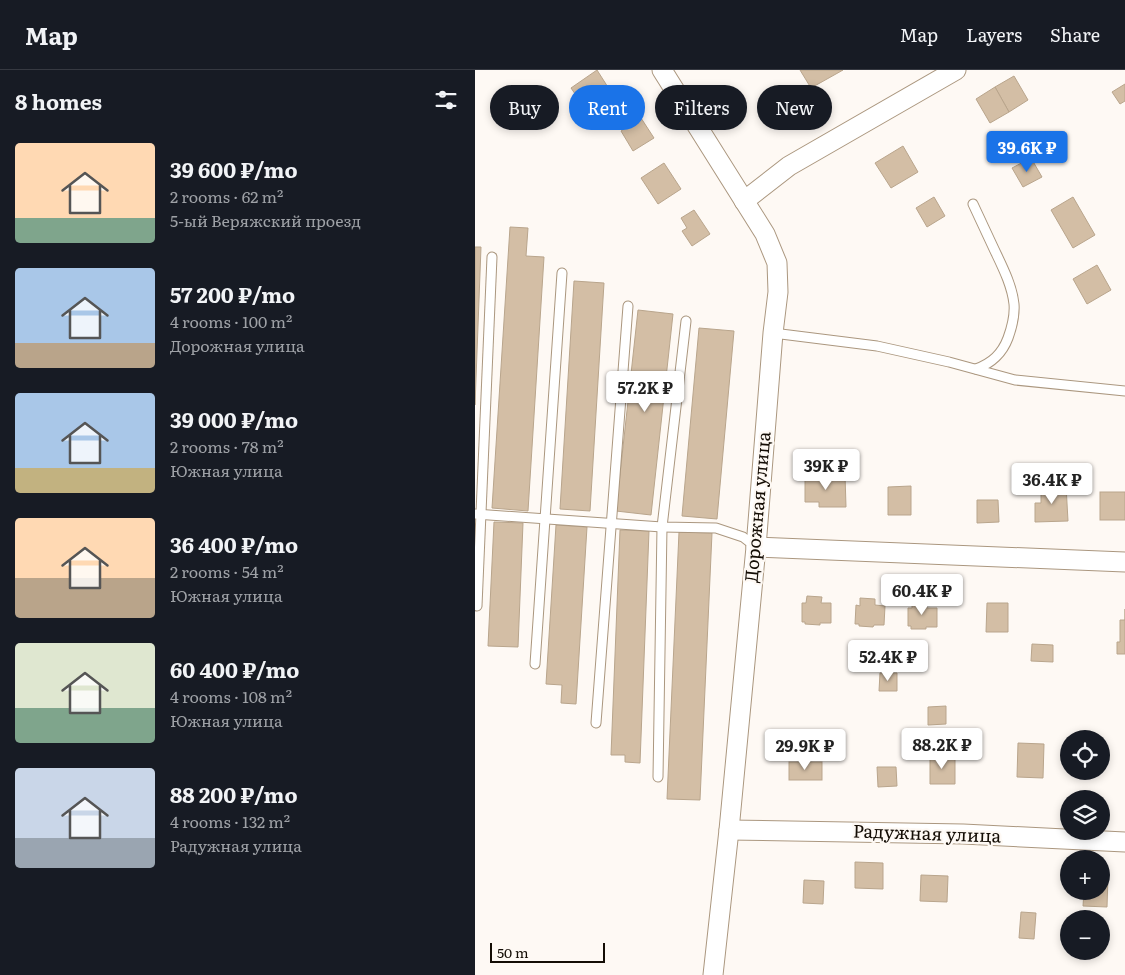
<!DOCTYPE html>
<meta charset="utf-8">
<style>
:root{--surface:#171b24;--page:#20242c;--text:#f1f3f6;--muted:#9ea1a6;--line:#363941;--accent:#1a73e8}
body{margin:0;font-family:Literata,serif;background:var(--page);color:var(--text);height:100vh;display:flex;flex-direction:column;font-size:19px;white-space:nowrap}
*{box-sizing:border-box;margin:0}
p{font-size:16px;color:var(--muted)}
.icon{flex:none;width:28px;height:28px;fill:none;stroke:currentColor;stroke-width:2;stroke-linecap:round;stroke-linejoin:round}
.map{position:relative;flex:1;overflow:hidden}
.drawer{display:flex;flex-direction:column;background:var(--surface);width:475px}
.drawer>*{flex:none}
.hud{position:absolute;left:15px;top:15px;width:475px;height:45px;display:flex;gap:10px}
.controls{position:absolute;left:585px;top:660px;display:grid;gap:10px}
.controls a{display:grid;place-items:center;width:50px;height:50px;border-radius:50%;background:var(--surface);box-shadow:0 2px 8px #0003;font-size:25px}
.scale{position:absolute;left:15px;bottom:12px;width:115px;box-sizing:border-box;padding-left:5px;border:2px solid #140d05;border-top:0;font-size:14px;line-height:18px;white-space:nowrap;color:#140d05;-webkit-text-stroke:4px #fef9f4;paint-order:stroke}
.price{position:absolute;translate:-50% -42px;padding:0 11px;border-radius:5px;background:#fff;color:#222;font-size:16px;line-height:32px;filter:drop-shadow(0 1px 2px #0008)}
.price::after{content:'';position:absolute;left:50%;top:30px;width:15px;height:11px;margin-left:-8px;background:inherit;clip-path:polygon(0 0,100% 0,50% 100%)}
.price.selected{background:var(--accent);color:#fff}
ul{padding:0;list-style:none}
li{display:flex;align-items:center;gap:15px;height:125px;padding:0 15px}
li span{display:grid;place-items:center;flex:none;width:140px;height:100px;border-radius:5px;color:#555}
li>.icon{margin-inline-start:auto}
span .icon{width:60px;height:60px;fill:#fffc;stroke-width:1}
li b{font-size:21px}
h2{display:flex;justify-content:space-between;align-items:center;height:60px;padding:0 15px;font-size:21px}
.chip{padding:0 18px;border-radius:22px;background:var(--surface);box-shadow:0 2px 8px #0003;font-size:18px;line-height:45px}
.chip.selected{background:var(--accent);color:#fff}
header{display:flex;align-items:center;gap:30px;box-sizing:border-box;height:70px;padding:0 25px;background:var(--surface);border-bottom:1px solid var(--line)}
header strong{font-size:24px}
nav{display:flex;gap:28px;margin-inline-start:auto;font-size:18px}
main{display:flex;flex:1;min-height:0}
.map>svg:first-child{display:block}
</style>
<header>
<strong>Map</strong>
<nav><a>Map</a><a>Layers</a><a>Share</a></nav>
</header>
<main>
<section class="drawer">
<h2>8 homes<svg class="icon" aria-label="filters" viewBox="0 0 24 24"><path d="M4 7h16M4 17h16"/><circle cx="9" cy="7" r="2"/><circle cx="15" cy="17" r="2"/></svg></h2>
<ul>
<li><span style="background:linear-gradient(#ffd9b3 75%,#7fa58c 0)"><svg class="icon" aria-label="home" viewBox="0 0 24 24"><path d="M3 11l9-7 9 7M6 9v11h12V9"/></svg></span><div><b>39 600 ₽/mo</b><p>2 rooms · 62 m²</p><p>5-ый Веряжский проезд</p></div></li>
<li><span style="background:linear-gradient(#a9c7e8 75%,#b9a48a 0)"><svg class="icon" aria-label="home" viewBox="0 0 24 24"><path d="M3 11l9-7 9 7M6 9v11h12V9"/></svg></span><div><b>57 200 ₽/mo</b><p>4 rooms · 100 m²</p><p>Дорожная улица</p></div></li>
<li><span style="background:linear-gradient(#a9c7e8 75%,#c2b280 0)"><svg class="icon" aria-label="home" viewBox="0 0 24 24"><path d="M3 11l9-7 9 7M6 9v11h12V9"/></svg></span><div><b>39 000 ₽/mo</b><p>2 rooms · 78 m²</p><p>Южная улица</p></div></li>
<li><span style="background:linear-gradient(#ffd9b3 60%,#b9a48a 0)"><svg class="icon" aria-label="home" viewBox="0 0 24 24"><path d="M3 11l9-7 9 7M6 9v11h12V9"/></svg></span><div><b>36 400 ₽/mo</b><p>2 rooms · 54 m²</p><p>Южная улица</p></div></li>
<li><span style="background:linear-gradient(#dfe7d0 65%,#7fa58c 0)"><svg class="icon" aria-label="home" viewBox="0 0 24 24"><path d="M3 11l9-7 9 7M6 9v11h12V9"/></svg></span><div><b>60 400 ₽/mo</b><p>4 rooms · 108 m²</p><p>Южная улица</p></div></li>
<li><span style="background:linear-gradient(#c9d6e8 70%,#9aa5b1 0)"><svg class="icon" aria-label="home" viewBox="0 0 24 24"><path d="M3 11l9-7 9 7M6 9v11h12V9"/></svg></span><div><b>88 200 ₽/mo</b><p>4 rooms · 132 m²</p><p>Радужная улица</p></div></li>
</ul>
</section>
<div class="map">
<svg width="650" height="905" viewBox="0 0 650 905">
<rect width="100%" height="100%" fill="#fef9f4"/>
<g fill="#d3bea5" stroke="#b9a58c">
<polygon points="122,0 136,22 114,37 109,29 105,31 96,18"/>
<polygon points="325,0 368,0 336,18"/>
<polygon points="539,6 553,30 534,42 520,17"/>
<polygon points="650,14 650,31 645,34 637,22"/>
<polygon points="520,17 534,42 515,53 501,29"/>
<polygon points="166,48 179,68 158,81 146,61"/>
<polygon points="428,76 443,102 416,118 400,93"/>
<polygon points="556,88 567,107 548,117 537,98"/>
<polygon points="189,93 206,119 183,134 166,108"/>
<polygon points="459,127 470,146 452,157 441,138"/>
<polygon points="598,127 620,165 598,178 576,140"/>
<polygon points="219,140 235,164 217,176 207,161 212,158 206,148"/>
<polygon points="35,157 53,158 51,186 69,187 53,441 17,438"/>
<polygon points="0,177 6,177 0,335"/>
<polygon points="622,195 636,220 612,234 598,209"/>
<polygon points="99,211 129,213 115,441 85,439"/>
<polygon points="163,240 198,244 176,445 141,441"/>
<polygon points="224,258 259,261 242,449 207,446"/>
<polygon points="370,405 371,437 344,437 344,432 330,432 330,406"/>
<polygon points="591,415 593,451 560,452 560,433 566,433 566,416"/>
<polygon points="436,416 436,445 413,445 413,417"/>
<rect x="625" y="422" width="25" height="28"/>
<polygon points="502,430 523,430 524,452 502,453"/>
<polygon points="19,452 48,453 43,577 13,576"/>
<polygon points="81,455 112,457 101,634 86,633 87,615 71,614"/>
<polygon points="145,460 174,461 165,693 150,692 150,685 136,685"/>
<polygon points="204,462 237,463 225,730 192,729"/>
<polygon points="332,526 347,527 346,533 356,533 356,553 345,553 345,555 330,554 330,552 327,552 327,533 331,533"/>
<polygon points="385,528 400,529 400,535 410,536 409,555 399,555 398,557 384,556 384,554 380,554 381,535 385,536"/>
<polygon points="437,531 452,531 452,538 462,538 462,557 451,557 451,559 436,559 436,556 433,556 433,538 437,538"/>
<polygon points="512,533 533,533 533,562 511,562"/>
<polygon points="650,539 650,584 642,584 642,572 645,572 645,550 650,550"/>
<polygon points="557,574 578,575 578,592 556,591"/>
<polygon points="405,603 422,603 422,621 404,621"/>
<polygon points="471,636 471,654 453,655 453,637"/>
<polygon points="543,673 569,674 568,708 542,707"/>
<polygon points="455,684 470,684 470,689 480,688 480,714 455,714"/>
<rect x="314" y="692" width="33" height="18"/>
<polygon points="402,697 421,697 422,716 403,717"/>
<polygon points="380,792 408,793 408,819 380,818"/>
<polygon points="446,805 473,806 472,832 445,831"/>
<polygon points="626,806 633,806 632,837 608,836 609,821 626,821"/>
<polygon points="329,810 349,811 348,834 328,833"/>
<polygon points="546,842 561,843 559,869 544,868"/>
</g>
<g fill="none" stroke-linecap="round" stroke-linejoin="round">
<defs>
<g id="service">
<path d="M 498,134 C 505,149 512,164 519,179 C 527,196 537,215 539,234 C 540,246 537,257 533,268 C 527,284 517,293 501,299"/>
<polyline points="298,263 402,276 474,292 540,310 650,321"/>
<polyline points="0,444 187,457 241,458 268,467 281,477"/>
<polyline points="2,536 17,187"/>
<polyline points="60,594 87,203"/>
<polyline points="121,653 153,236"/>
<polyline points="183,707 187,457 211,251"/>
</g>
<g id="minor">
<polyline points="187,0 290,164 302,193 303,222 298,263 281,477 254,760 238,905"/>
<polyline points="269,131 314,96 481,0"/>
<polyline points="281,477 650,492"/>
<polyline points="254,760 488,764 650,772"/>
</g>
</defs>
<use href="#service" stroke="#ab977f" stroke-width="11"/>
<use href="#minor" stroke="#ab977f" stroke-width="21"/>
<use href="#service" stroke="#fff" stroke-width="9"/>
<use href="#minor" stroke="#fff" stroke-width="19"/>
</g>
<g text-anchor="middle" stroke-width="4.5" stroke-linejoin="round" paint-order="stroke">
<g font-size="18" fill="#140d05" stroke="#fef9f4">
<text transform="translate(283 437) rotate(-85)" y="6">Дорожная улица</text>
<text transform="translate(452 764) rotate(2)" y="6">Радужная улица</text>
</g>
</g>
</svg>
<div class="controls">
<a><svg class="icon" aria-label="locate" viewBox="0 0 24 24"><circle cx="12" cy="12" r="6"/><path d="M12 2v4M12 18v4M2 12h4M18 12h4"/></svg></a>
<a><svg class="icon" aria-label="layers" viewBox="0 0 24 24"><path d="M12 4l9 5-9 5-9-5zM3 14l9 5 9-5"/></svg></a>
<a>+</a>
<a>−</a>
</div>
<div class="scale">50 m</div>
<b class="price selected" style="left:552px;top:103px">39.6K ₽</b>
<b class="price" style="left:170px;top:343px">57.2K ₽</b>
<b class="price" style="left:351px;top:421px">39K ₽</b>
<b class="price" style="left:577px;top:435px">36.4K ₽</b>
<b class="price" style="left:447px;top:546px">60.4K ₽</b>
<b class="price" style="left:413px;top:612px">52.4K ₽</b>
<b class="price" style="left:467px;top:700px">88.2K ₽</b>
<b class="price" style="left:330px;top:701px">29.9K ₽</b>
<div class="hud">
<a class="chip">Buy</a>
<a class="chip selected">Rent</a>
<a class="chip">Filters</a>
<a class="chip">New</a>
</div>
</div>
</main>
